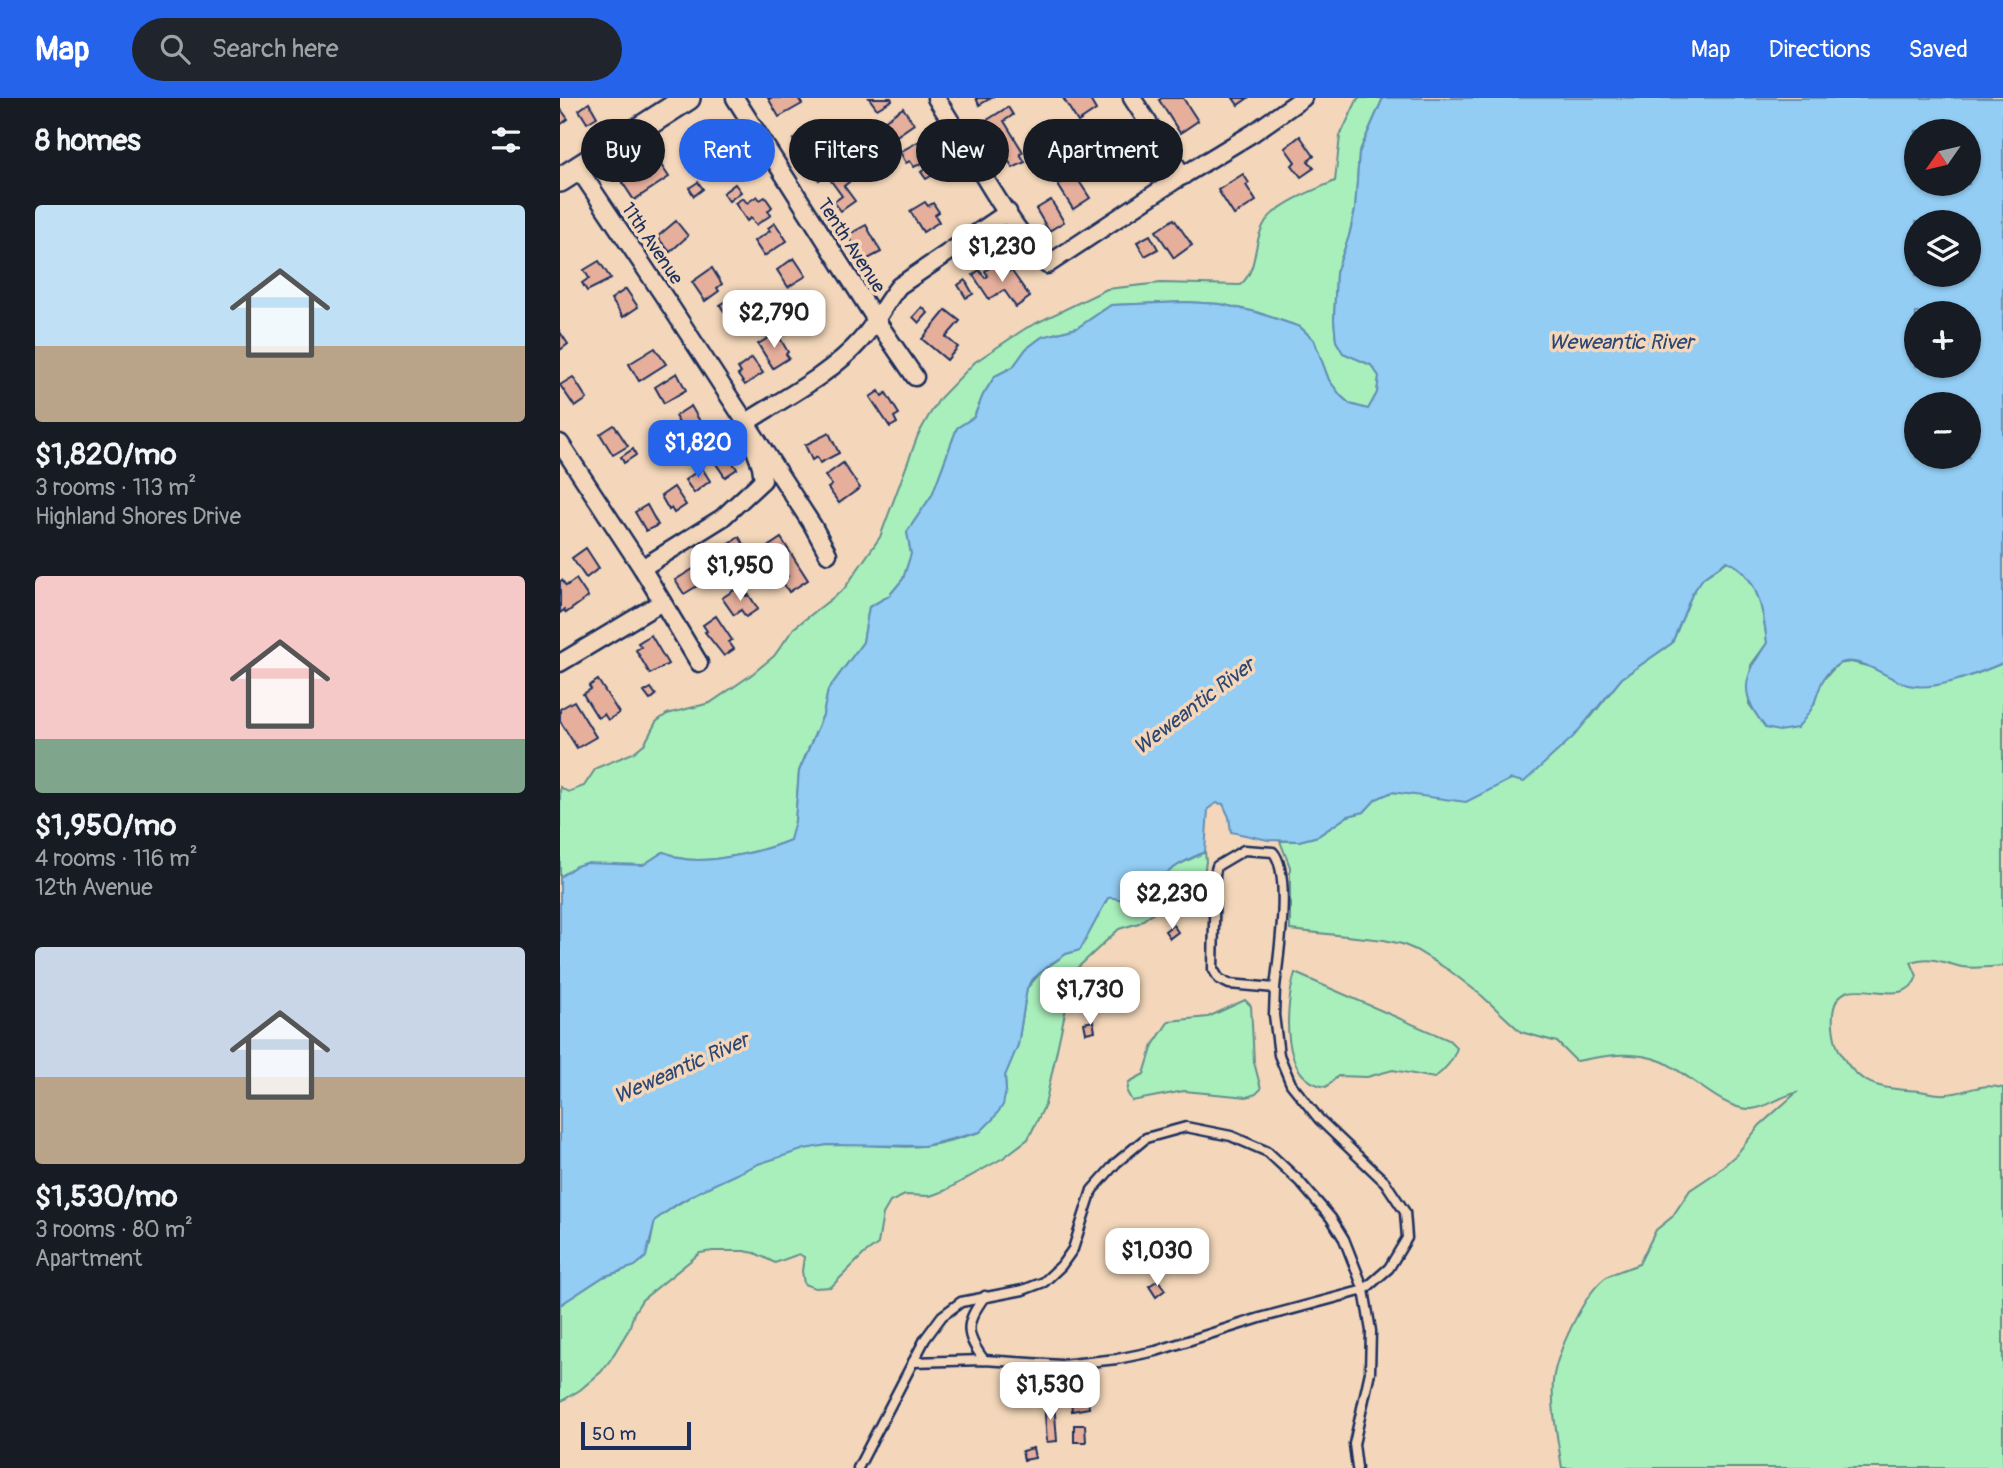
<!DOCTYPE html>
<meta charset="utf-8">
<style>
:root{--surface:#171b24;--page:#20242c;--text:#f1f3f6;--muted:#9ea1a6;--accent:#2563eb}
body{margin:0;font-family:Pangolin,sans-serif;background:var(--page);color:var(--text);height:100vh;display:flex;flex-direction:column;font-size:26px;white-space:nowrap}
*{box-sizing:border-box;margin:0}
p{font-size:23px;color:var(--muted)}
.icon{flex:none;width:38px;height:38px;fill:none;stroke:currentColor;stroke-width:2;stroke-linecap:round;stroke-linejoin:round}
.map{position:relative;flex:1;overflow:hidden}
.panel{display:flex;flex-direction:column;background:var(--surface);width:560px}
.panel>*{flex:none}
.banner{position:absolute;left:21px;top:21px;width:665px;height:63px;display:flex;gap:14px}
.needle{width:46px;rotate:236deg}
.buttons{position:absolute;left:1344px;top:21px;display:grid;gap:14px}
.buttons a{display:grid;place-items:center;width:77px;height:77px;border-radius:50%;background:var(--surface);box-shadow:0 2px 5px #0004;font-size:35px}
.scale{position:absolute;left:21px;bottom:18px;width:110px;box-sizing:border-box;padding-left:7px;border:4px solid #1b2f5e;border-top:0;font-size:19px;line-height:24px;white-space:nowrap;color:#1b2f5e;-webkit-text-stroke:5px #f4d7ba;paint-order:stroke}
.price{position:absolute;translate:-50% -60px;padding:0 16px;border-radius:14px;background:#fff;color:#222;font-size:23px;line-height:46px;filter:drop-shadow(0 2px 4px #0008)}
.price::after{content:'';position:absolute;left:50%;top:42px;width:21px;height:16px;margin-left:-10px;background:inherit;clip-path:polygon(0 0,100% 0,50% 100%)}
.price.current{background:var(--accent);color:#fff}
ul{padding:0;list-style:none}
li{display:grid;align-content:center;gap:14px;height:371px;padding:0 35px}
li span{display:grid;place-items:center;height:217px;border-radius:7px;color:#555}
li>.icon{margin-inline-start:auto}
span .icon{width:126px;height:126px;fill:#fffc;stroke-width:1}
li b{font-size:30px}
h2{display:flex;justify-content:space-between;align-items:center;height:84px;padding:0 35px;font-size:30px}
.pill{padding:0 24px;border-radius:32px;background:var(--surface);box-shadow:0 2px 5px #0004;font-size:24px;line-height:63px}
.pill.current{background:var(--accent);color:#fff}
header{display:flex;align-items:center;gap:42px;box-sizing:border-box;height:98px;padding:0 35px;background:var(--accent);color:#fff}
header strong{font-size:33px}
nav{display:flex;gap:38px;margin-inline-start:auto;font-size:24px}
.search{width:490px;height:63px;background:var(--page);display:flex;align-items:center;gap:18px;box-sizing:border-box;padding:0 24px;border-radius:38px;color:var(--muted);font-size:26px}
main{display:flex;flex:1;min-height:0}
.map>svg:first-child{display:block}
</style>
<header>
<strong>Map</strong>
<div class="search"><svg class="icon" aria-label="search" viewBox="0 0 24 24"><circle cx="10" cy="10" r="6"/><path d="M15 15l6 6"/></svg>Search here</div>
<nav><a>Map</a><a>Directions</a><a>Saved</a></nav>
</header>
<main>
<section class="panel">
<h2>8 homes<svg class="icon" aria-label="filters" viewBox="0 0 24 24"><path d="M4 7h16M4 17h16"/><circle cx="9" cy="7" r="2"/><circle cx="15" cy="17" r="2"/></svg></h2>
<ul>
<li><span style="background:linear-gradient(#bfe0f5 65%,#b9a48a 0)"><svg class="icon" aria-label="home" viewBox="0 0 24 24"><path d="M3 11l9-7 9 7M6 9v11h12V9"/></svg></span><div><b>$1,820/mo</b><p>3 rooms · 113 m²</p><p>Highland Shores Drive</p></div></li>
<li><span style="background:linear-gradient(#f6c9c9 75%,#7fa58c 0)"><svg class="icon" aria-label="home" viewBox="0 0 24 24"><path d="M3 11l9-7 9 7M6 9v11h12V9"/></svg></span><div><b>$1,950/mo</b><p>4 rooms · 116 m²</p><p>12th Avenue</p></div></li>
<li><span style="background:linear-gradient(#c9d6e8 60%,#b9a48a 0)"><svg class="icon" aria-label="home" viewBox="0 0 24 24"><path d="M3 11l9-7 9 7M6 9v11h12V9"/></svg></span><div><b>$1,530/mo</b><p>3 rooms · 80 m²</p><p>Apartment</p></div></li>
</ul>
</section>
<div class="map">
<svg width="1443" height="1370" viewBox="0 0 1443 1370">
<rect width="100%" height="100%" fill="#f4d7ba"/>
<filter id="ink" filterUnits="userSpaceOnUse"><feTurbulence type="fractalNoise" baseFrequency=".0143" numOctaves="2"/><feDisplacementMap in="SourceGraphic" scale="14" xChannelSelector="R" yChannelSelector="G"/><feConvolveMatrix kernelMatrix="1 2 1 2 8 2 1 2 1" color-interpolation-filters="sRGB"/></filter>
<g filter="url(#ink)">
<g fill="#a9efbb" stroke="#628f8c" stroke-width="2">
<path d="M 798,0 L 823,0 L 799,55 L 795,112 L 789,138 L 776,175 L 774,222 L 776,243 L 783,255 L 811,267 L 819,278 L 817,295 L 808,312 L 790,306 L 781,298 L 769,282 L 754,242 L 740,229 L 696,214 L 660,206 L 626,204 L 551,207 L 517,230 L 482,239 L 466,251 L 453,269 L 435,278 L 423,297 L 414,319 L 397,330 L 372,397 L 347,434 L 351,456 L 343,481 L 329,498 L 309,509 L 303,544 L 268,592 L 263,617 L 239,673 L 235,723 L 231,742 C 204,753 148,767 119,760 C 114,758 109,756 103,754 L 83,767 L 16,768 L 0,779 L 0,689 L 8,694 L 24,688 L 36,670 L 73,655 L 85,645 L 96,624 L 107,616 L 150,605 L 191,577 L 214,558 L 234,530 L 284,491 L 320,439 L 358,337 L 368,319 L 380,300 L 415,264 L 466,230 L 547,191 L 601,185 L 680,187 C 699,171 692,146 704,126 C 715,106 755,92 775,83 L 780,38 Z"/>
<path d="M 1168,463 C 1198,477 1204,515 1207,545 L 1191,567 L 1189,606 L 1206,630 L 1254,607 L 1259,586 L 1278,566 L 1291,564 L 1311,569 L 1348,587 L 1416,576 L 1443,565 L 1443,868 C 1430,869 1415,871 1402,869 C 1384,865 1370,857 1351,864 L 1357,878 C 1344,919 1278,864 1273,916 C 1272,927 1274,942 1279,952 C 1298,990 1322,990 1359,993 C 1368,994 1377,997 1386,996 C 1408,995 1419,984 1443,990 L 1443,1370 L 1002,1370 C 998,1342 991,1311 993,1283 C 996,1256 1025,1192 1048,1178 C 1058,1173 1069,1170 1079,1166 L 1096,1132 L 1112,1119 L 1130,1092 L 1154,1076 L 1176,1057 L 1200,1027 L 1236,995 C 1220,998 1207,1010 1191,1011 C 1163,1013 1125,972 1101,963 C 1072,952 1045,958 1016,963 L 997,944 L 961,934 L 921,897 L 890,873 L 856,852 L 842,846 L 824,842 L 730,832 L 730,769 L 720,743 L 739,743 L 758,738 L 788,718 L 804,714 L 816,701 L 832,694 L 871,698 L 930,690 L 951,681 L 1031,619 L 1062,580 L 1112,545 L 1132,496 L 1143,480 Z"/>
<path d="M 645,754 L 646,763 L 643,785 L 634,796 L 605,806 L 579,825 L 559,831 L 514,873 L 485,1007 L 468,1041 L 443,1060 L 384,1093 L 370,1098 L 345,1097 L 330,1104 L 323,1116 L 318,1146 L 303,1157 L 271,1189 L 255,1190 L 244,1186 L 242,1173 L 244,1159 L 239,1156 L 215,1165 L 195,1155 L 184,1153 L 153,1153 L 140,1155 L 82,1202 L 74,1215 L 69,1231 L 51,1261 L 41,1274 L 20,1292 L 0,1304 L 0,1207 L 43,1179 L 61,1173 L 90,1147 L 95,1122 C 137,1090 212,1053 266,1047 C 298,1044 331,1051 363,1048 C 382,1046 402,1039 420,1034 L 446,993 L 445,978 L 447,967 L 458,947 L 467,890 L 482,873 L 506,856 L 520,852 L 548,799 L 565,802 L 591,791 L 601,779 L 618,767 Z"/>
<path d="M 735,875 L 889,942 L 897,950 C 893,963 885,972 874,980 L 833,972 L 807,979 L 778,978 L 766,989 C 719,982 725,909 735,875 Z"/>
<polygon points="685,902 691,908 694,964 701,991 696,996 687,999 624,993 572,1003 567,994 569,984 584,976 593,947 609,923 648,919"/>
</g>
<path fill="#93cdf3" stroke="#638eb7" stroke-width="2" fill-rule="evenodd" d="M 823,0 L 1443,0 L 1443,565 C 1417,575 1377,594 1348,587 C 1329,582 1297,554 1277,567 C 1260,578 1260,592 1253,608 C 1249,616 1243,623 1237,630 L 1219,633 L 1206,630 C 1178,595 1183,580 1207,545 C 1204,515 1198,476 1167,463 L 1143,480 L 1132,496 L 1112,545 L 1062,580 L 1014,638 L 964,684 L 951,681 L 906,704 L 832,694 L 816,701 L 804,714 L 788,718 L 758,738 L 739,743 L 708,742 L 671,734 L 669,719 L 663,706 L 656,705 L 648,711 L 645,754 C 630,760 614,768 602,779 C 591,788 581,802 565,802 C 559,802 554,799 548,800 L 520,852 L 506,856 L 492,865 L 473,881 L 467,890 L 458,947 L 445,978 L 446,993 L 443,1007 L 433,1021 L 420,1034 L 364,1048 L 267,1047 L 245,1051 L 198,1066 L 142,1092 L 117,1106 L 95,1122 L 86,1159 L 75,1168 L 43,1179 L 0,1207 L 0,779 L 16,768 L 26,765 L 83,767 L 103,754 C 109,755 114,758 119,760 C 147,767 204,753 230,742 L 235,723 L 239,673 L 263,617 L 268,592 L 303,544 L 309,509 L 329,498 L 343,481 L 351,456 L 347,434 L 372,397 L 397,330 L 414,319 L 423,297 L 435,278 L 453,269 L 466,251 L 482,239 L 517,230 L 551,207 L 626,204 L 660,206 L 696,214 L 740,229 L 754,242 L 769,282 L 781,298 L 790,306 L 808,311 L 817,295 L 819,278 L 811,267 L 783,255 L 776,243 L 774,222 L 776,175 L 789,138 L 795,112 L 799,55 ZM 1356,33 L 1409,33 L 1409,86 L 1356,86 ZM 1356,124 L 1409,124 L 1409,177 L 1356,177 ZM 1356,215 L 1409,215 L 1409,268 L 1356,268 ZM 1356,306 L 1409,306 L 1409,359 L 1356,359 Z"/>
<g fill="#e6af9c" stroke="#1b2f5e" stroke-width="2">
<polygon points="208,0 238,0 242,6 219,19"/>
<polygon points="309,0 331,0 332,2 317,11"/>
<polygon points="416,0 431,0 419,7"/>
<polygon points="503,0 529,0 536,12 518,24"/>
<polygon points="602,0 623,0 638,23 620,35 599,2"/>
<polygon points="673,0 688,0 678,7"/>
<polygon points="29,5 37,19 27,25 19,12"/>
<polygon points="448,9 453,17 444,23 463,54 460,56 465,64 453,70 424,24"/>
<polygon points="0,10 8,21 0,27"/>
<polygon points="343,10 354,26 335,39 324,23"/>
<polygon points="254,26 265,42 244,57 233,42"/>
<polygon points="151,29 162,45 155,50 157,53 147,61 143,54 139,56 135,49 138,47 134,40"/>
<polygon points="740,38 754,58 748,63 754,70 741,79 732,67 735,64 725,50"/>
<polygon points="363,41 369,52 360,57 364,64 354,69 350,63 346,65 340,54"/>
<polygon points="325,44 329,50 320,56 316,49"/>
<polygon points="331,50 337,59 325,67 319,57"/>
<polygon points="267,59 275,70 278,68 289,84 284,88 295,103 281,113 274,104 282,98 266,76 259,82 250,70"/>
<polygon points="97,61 109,79 74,102 62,84"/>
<polygon points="376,64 381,72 366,81 361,74"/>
<polygon points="683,76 689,85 686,87 696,103 674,117 658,92"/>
<polygon points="515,77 530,100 513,111 498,87"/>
<polygon points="138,84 143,91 134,98 129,90"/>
<polygon points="175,86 181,94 169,103 163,95"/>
<polygon points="197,98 200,102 205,99 212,109 208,113 211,117 196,127 191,120 187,123 175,105 183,100 187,105"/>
<polygon points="491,102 504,124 489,133 476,111"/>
<polygon points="365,104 368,108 373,105 379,114 375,117 379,124 363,134 350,113"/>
<polygon points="614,121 632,147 614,160 596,133"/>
<polygon points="116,123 128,138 110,154 97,139"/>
<polygon points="215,125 227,143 204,158 194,143 210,133 208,130"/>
<polygon points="306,127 321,154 306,162 302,156 300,158 288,137"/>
<polygon points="590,137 598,151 585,158 577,144"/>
<polygon points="234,160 246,178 228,189 217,172"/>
<polygon points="440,162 448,174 451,172 470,199 456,209 444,192 429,201 413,177 419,172 425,180 428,178 425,173"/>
<polygon points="39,163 51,181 27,193 22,185 29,180 24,172"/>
<polygon points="152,170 162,186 157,190 159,193 145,203 132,184"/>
<polygon points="405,182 413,196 406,200 398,187"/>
<polygon points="66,191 78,209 63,219 51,201"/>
<polygon points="179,195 192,214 172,226 160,207"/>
<polygon points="362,209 368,215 359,225 353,219"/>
<polygon points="386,212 400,223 386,239 398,249 387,262 362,241"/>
<polygon points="0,234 8,246 0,252"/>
<polygon points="217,235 228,254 226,256 229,260 213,270 198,246"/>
<polygon points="95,250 106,266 79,283 69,266"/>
<polygon points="192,260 203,275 185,287 178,277 181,275 178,270"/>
<polygon points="117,275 126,292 104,305 95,289"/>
<polygon points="13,279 27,301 15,309 0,287"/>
<polygon points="319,293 322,298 326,295 339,316 334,319 337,325 330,329 310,299"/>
<polygon points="131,308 141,325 125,335 115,318"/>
<polygon points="54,327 68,348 53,357 40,336"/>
<polygon points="269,335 279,355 260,365 257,359 252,362 245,347"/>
<polygon points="163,344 176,363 173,365 177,371 165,379 148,354"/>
<polygon points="73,351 76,357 64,365 61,359"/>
<polygon points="283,365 300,390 279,405 268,390 272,387 265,378"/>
<polygon points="142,370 150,383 134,395 125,382"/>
<polygon points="114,389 126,407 114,415 111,410 109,412 101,398"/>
<polygon points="87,407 98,427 86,433 75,414"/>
<polygon points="179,439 192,458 178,468 172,460 165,465 157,454"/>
<polygon points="221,440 248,482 229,494 222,483 228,478 206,450"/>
<polygon points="26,450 39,470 26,480 12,460"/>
<polygon points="133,471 142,485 124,496 115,482"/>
<polygon points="16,481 28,499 6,515 4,512 0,515 0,483 2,482 6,488"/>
<polygon points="179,489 186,498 189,497 198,511 186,519 181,512 174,517 162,500"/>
<polygon points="156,518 172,542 169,544 174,551 164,558 145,534 147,533 143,527"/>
<polygon points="91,537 108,566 90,576 76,552 81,549 78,545"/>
<polygon points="38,582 59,615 48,622 44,616 38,620 23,596 31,591 29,588"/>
<polygon points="91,590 96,597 90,602 84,594"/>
<polygon points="14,603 36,639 17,650 0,623 0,611"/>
<polygon points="613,827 618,834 610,840 605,833"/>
<polygon points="533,923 535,933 526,935 524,925"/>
<polygon points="592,1133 594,1141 584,1143 583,1135"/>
<polygon points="598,1182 605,1192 596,1199 589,1188"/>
<polygon points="528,1299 529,1310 512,1313 511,1301"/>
<polygon points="494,1303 497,1343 487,1344 484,1304"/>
<polygon points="514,1327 525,1327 526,1344 514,1344"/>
<polygon points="473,1350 475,1360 464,1362 462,1353"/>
</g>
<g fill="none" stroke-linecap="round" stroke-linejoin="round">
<defs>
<g id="lane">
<path d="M 424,1262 C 404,1235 405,1225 425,1198"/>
<path d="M 353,1264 L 424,1262 L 501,1267 L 557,1261 L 596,1253 L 700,1220 L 804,1192 L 829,1170 L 847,1140 L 845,1114 L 825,1084 L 759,1021 L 731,986 L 719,957 L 714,917 L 715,890 L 669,886 L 659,881 L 653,871 L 655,776 L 657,768 L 684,752 L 713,754 C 732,775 718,861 715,890"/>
<polyline points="298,1370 365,1241 382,1218 401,1204 463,1192 484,1184 501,1168 513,1151 532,1092 556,1065 586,1040 626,1029 671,1038 708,1054 739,1083 771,1120 784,1141 804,1192 811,1233 810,1274 794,1346 797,1370"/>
</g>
<g id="street">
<polyline points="175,0 316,222 355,279"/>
<path d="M 376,0 C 412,55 442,118 487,167 L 614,83 L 693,35 L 743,0"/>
<polyline points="572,0 623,78"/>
<polyline points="18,70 111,209 253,428 268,456"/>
<polyline points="0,345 82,470 139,565"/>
<path d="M 82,470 L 162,420 L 203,382 L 201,368 L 185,325 C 224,300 270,277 301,242 C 316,226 324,206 339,188 L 448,114"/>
<polyline points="0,565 102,504"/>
</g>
<polyline id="secondary" points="0,82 128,0"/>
</defs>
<use href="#lane" stroke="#1b2f5e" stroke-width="13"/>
<use href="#street" stroke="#1b2f5e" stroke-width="21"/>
<use href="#secondary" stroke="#1b2f5e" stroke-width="28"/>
<use href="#lane" stroke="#f4d7ba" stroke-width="8"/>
<use href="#street" stroke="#f4d7ba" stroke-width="16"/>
<use href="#secondary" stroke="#f4d7ba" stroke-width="23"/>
</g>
</g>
<g text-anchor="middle" stroke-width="7" stroke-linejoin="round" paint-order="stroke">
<g font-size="19" fill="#1b2f5e" stroke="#f4d7ba">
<text transform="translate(93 145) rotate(56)" y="7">11th Avenue</text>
<text transform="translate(292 147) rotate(57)" y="7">Tenth Avenue</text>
</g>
<g font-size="21" font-style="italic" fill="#2d4774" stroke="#f4d7ba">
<text x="1061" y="251">Weweantic River</text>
<text transform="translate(634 608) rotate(-37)" y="7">Weweantic River</text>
<text transform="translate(121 970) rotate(-24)" y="7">Weweantic River</text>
</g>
</g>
</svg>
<div class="buttons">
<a><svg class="needle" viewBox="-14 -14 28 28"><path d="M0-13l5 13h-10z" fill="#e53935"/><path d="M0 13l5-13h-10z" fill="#9ea1a6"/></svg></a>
<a><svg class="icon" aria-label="layers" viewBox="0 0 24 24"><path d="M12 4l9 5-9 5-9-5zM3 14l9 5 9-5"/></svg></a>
<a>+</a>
<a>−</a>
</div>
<div class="scale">50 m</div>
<b class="price" style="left:442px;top:186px">$1,230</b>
<b class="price" style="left:214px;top:252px">$2,790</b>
<b class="price current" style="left:138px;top:382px">$1,820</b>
<b class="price" style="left:180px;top:505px">$1,950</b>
<b class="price" style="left:612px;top:833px">$2,230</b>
<b class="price" style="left:530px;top:929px">$1,730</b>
<b class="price" style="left:597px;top:1190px">$1,030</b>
<b class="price" style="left:490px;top:1324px">$1,530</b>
<div class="banner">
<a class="pill">Buy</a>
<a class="pill current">Rent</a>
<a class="pill">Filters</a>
<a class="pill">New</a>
<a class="pill">Apartment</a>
</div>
</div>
</main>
